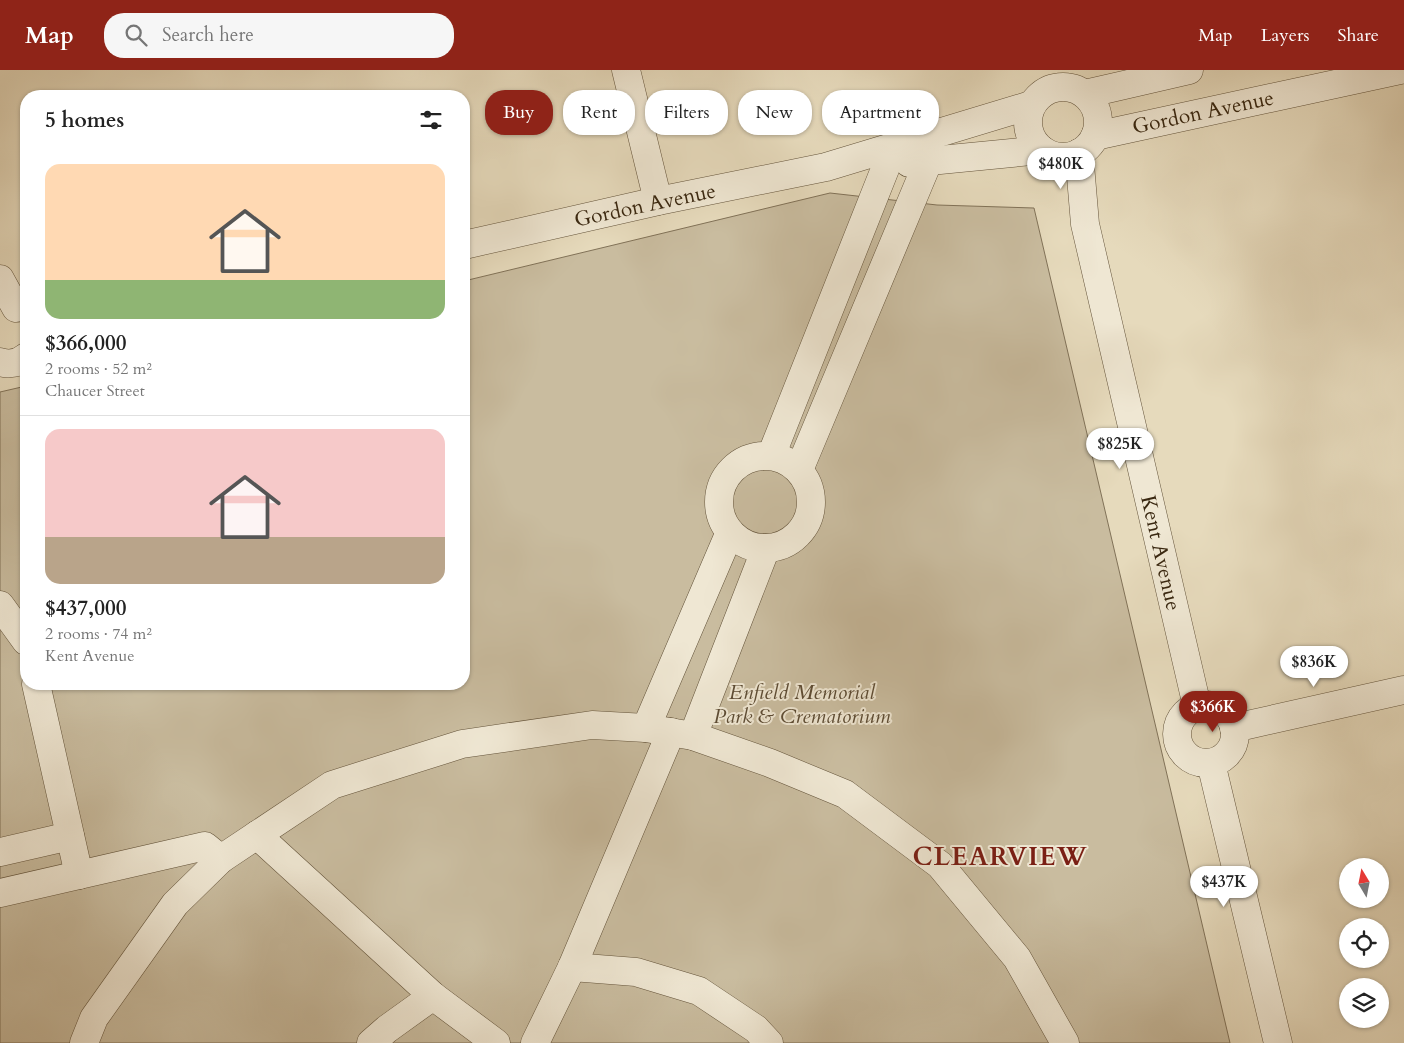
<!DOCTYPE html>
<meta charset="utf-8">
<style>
:root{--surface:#fff;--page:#f6f6f6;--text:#222;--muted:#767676;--line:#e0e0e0;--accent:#8f2418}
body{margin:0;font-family:Cardo,serif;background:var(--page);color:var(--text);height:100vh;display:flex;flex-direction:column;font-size:19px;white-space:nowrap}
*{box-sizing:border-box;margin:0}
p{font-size:16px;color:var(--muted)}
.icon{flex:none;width:28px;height:28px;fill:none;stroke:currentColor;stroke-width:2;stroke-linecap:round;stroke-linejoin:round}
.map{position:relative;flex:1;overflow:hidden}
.sheet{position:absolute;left:20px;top:20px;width:450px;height:600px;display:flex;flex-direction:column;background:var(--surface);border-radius:20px;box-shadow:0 1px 4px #0004}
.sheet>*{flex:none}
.banner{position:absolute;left:485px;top:20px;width:475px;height:45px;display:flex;gap:10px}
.needle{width:32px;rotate:350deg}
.buttons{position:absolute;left:1339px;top:788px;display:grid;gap:10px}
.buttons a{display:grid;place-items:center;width:50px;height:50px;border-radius:50%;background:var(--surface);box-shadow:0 1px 4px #0004;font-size:25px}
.price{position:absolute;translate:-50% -42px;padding:0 11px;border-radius:18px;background:#fff;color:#222;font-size:16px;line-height:32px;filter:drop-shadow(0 1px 2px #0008)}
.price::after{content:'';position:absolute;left:50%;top:30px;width:15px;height:11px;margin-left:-8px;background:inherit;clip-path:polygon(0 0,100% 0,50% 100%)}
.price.current{background:var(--accent);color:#fff}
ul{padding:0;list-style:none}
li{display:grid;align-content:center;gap:10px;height:265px;padding:0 25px}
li+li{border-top:1px solid var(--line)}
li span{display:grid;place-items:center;height:155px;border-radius:15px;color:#555}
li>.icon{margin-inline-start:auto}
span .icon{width:90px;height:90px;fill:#fffc;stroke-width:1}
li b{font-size:21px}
h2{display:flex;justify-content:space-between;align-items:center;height:60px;padding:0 25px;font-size:21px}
.chip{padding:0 18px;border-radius:20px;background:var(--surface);box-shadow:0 1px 4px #0004;font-size:18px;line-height:45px}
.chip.current{background:var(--accent);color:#fff}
header{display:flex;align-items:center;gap:30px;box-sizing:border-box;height:70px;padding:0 25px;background:var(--accent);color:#fff}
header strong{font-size:24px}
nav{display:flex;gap:28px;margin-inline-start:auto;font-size:18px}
.search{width:350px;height:45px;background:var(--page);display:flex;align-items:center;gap:12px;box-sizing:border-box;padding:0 18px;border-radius:20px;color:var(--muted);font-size:19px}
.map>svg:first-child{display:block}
</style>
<header>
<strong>Map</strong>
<div class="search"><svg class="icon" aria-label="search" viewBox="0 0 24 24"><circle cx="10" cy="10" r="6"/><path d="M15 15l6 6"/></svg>Search here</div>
<nav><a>Map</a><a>Layers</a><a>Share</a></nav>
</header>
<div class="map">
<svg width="1404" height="973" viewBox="0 0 1404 973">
<rect width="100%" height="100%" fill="#e6dabc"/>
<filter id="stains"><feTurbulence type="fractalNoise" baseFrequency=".004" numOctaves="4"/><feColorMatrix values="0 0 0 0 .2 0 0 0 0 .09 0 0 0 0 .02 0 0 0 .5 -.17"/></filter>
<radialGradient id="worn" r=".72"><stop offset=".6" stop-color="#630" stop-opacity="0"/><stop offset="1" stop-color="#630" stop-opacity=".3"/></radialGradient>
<polygon fill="#c9bc9f" stroke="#817258" points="830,123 937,135 1034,138 1230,973 0,973 0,322 26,316 26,614 464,614 464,211"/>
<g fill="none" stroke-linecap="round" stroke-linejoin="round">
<defs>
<g id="minor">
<polyline points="626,0 658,131"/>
<circle cx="1063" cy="52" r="35"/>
<polyline points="1085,24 1189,0"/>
<polyline points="1095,66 1400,0"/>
<polyline points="1079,83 1085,154 1197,636"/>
<polyline points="909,93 1042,80"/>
<polyline points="464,175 658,131 826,97 1031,35"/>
<polyline points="0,209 16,238"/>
<path d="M 0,292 C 9,295 19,293 26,287"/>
<polyline points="771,386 887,94"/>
<circle cx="765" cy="432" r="46"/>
<polyline points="799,400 928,92"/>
<polyline points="0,535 26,571"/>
<polyline points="36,614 79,805"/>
<circle cx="1206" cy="664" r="29"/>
<polyline points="646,658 730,462"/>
<polyline points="1234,658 1404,620"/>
<polyline points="693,666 766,478"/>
<polyline points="1211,693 1278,973"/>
<polyline points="257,765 433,926 496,973"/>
<polyline points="0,782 70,766"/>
<polyline points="0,823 205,776 221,789"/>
<polyline points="572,897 636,902 699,921 756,959 769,973"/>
<polyline points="84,973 94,948 175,834 221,789 332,715 462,674 592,655 646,658 693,666 770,693 845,724 940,795 1017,888 1065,973"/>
<polyline points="371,973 387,959 433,926"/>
<polyline points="535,973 572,897 671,662"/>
</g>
</defs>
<use href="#minor" stroke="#64543b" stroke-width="29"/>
<use href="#minor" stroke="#efe7d3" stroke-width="28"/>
</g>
<g text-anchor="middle" stroke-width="4" stroke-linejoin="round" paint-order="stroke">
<g font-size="21" fill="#392710" stroke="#efe7d3">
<text transform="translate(1203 42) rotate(-12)" y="7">Gordon Avenue</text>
<text transform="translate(645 135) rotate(-12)" y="7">Gordon Avenue</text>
<text transform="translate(1161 483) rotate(77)" y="7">Kent Avenue</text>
</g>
<g font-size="21" font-style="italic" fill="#5d4c34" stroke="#efe7d3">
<text x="802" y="629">Enfield Memorial<tspan x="802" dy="24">Park &amp; Crematorium</tspan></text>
</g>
<g font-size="26" font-weight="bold" letter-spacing="1" fill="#7a1f14" stroke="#efe7d3">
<text x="1000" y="795">CLEARVIEW</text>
</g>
</g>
<rect width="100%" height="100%" filter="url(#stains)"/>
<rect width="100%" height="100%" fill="url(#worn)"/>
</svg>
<div class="buttons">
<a><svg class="needle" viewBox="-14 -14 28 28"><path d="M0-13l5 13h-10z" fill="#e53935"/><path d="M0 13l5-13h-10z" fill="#767676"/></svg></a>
<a><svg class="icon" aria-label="locate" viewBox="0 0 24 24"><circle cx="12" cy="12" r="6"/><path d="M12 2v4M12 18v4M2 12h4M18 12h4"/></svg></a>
<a><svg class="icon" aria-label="layers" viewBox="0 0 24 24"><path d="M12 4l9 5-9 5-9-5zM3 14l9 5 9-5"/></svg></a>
</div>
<b class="price" style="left:1061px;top:120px">$480K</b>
<b class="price" style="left:1120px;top:400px">$825K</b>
<b class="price" style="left:1314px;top:618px">$836K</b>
<b class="price current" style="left:1213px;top:663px">$366K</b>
<b class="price" style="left:1224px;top:838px">$437K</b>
<div class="banner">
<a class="chip current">Buy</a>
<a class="chip">Rent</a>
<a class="chip">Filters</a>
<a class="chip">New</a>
<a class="chip">Apartment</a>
</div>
<section class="sheet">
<h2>5 homes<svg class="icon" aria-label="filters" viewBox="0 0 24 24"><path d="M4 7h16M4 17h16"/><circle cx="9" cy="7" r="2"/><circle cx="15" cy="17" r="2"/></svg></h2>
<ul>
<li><span style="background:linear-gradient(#ffd9b3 75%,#8fb573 0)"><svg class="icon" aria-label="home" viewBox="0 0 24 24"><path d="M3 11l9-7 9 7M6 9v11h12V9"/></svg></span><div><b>$366,000</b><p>2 rooms · 52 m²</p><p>Chaucer Street</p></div></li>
<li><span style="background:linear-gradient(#f6c9c9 70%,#b9a48a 0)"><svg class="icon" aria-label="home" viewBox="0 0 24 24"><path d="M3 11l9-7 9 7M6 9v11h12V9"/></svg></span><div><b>$437,000</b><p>2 rooms · 74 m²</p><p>Kent Avenue</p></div></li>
</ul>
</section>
</div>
